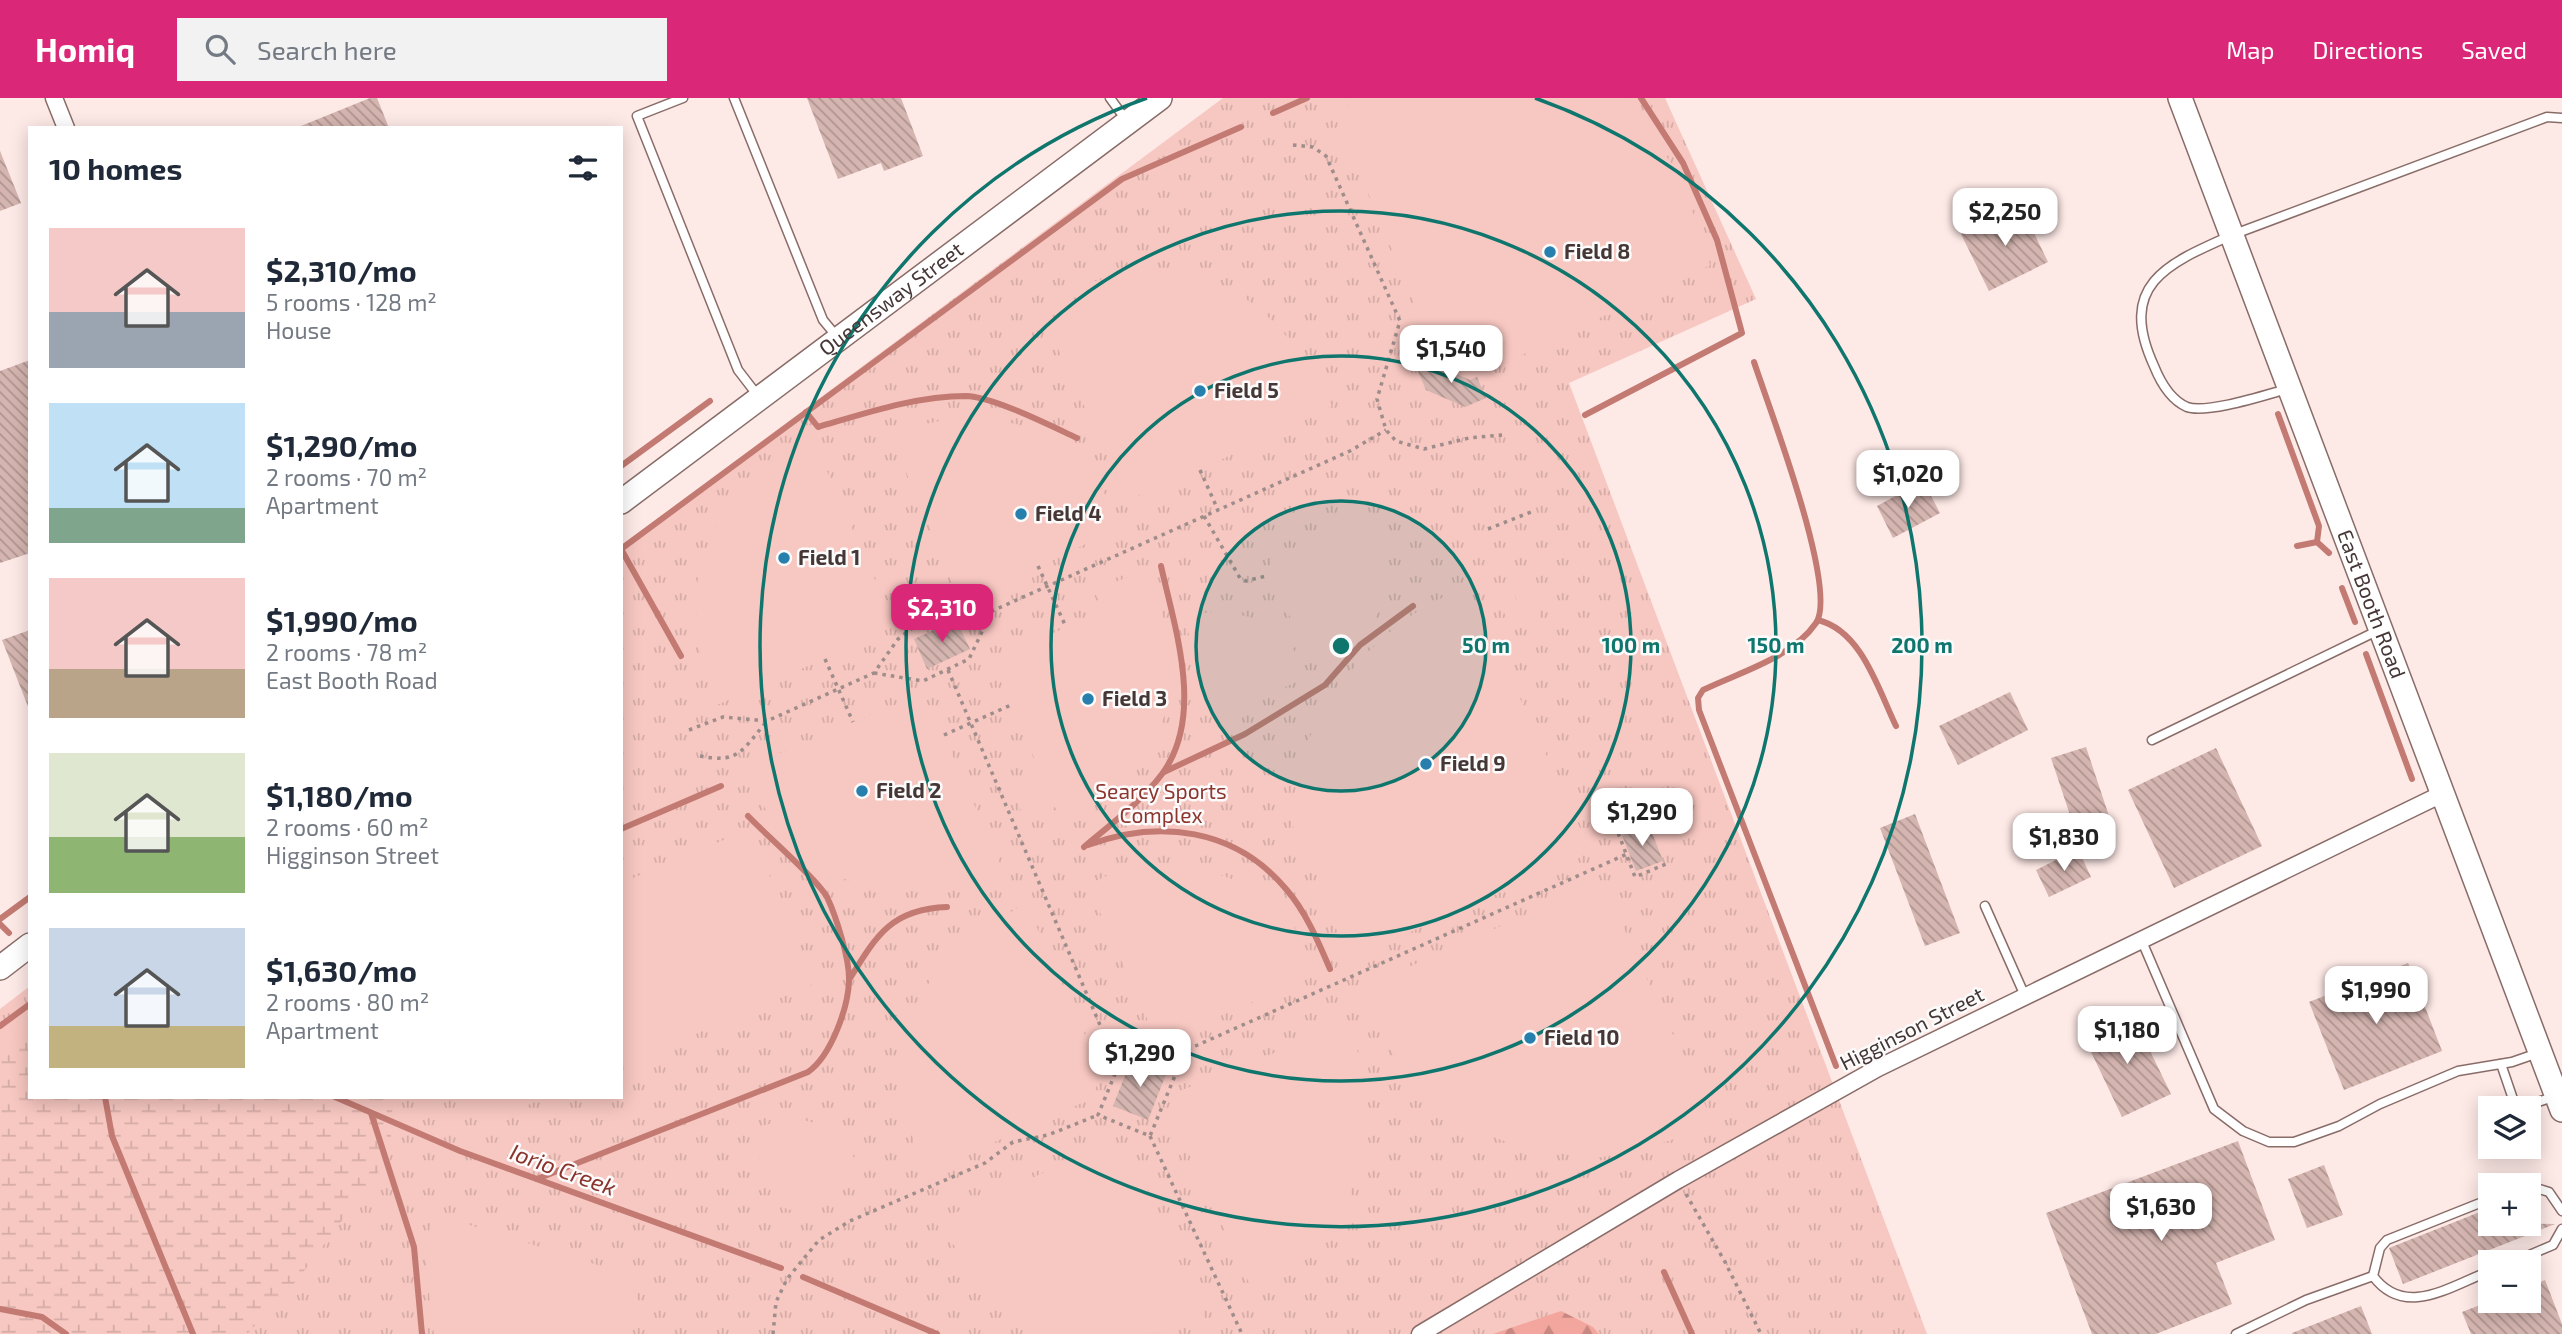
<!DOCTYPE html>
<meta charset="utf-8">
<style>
:root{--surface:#fff;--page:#f2f2f3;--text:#1f2937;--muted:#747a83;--accent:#db2777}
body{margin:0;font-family:"Exo 2",sans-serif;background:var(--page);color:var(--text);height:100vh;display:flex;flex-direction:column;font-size:26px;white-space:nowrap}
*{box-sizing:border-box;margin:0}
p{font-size:23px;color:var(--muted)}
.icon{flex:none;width:38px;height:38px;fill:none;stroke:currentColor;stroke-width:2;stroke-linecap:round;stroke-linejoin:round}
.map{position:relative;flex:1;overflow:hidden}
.sheet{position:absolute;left:28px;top:28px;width:595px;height:973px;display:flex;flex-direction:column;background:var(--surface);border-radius:0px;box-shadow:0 4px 18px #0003}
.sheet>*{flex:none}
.controls{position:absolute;left:2478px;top:998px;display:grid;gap:14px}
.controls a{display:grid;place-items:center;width:63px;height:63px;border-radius:0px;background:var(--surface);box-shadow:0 4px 18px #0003;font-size:35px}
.price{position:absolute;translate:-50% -60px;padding:0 16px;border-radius:14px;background:#fff;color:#222;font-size:23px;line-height:46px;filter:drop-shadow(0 2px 4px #0008)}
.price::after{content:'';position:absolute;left:50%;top:42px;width:21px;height:16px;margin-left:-10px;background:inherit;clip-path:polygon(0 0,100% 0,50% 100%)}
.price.on{background:var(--accent);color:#fff}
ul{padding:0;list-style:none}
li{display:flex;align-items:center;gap:21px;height:175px;padding:0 21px}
li span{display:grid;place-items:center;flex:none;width:196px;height:140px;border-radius:0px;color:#555}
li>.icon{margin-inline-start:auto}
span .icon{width:84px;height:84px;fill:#fffc;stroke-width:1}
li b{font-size:30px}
h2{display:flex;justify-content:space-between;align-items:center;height:84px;padding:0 21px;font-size:30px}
header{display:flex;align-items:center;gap:42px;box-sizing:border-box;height:98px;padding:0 35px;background:var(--accent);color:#fff}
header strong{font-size:33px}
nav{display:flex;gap:38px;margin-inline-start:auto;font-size:24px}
.search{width:490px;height:63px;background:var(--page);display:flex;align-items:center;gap:18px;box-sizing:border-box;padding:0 24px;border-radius:0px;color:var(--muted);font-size:26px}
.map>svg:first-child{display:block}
</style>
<header>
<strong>Homiq</strong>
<div class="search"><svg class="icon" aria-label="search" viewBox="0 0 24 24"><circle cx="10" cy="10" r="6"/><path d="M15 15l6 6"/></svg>Search here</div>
<nav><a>Map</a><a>Directions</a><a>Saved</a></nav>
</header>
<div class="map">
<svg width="2562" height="1236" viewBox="0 0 2562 1236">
<defs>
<pattern id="grass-tufts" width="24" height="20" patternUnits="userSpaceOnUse" patternTransform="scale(1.75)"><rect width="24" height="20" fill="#f7c7c1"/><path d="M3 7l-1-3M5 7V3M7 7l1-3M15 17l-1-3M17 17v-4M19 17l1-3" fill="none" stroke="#d5aca6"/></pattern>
<pattern id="forest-firs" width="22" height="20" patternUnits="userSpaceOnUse" patternTransform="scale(1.75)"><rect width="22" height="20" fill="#f3a69d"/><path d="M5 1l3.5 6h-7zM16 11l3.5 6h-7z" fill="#c78881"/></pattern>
<pattern id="wetland-marsh" width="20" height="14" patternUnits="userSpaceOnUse" patternTransform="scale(1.75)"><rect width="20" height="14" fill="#f7c7c1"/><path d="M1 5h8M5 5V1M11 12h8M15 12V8" fill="none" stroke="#d5aca6"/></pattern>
<pattern id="building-back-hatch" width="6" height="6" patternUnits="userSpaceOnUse" patternTransform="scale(1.75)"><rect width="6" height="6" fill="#d5b5b0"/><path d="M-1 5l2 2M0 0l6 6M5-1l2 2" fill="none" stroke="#af9490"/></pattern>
</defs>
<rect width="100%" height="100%" fill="#fde9e6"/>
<polygon fill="url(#grass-tufts)" points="1223,0 1665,0 1756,201 1569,285 1927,1236 0,1236 0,911 30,888 30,999 621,999 621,448"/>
<polygon fill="url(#forest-firs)" points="1561,1213 1593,1229 1599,1236 1493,1236"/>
<polygon fill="url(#wetland-marsh)" points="30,930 30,999 393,999 390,1058 298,1181 247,1236 0,1236 0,952"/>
<g fill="#f7c7c1">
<polygon points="1362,0 1628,0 1669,62 1704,140 1710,167 1470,282 1441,269 1334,14"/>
<path d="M 1140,171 C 1160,174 1181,175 1200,180 C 1264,197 1303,253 1332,308 L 1146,398 L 1124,394 L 1046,225 L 1076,208 L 1077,188 Z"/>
<path d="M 968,318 C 984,321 1001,322 1016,326 C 1066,341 1101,383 1124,428 L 978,497 L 954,487 L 891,339 L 929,325 Z"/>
<path d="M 815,346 L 890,516 L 880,537 L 717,607 C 682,517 685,435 768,372 C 782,362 800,354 815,346 Z"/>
<path d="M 1371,414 C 1411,485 1384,524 1324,567 L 1281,506 L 1286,502 L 1268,476 L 1274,458 L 1303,447 L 1301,441 Z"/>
<polygon points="1140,474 1146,487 1100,506 1094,493"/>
<polygon points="1527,487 1540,521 1526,526 1513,493"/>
<path d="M 1468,488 L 1587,745 L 1579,760 L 1349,861 L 1328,812 L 1315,761 L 1291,726 C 1294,699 1297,671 1307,646 C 1328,592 1371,543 1420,512 C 1435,502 1452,496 1468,488 Z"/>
<path d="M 1153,490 C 1160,511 1170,535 1172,557 C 1177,611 1147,675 1100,704 C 1088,711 1074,717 1061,723 L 1055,709 L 1041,715 L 1026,682 L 1041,676 L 997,574 L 1003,558 Z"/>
<polygon points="1512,494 1525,527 1511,532 1498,499"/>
<path d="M 1204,515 C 1261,513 1283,529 1310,578 L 1223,616 L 1206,607 L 1185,521 Z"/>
<path d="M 911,600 L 931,608 L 1003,772 C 989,777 973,786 958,789 C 905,800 842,789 799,757 C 776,740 758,695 745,670 Z"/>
<polygon points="1025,683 1039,716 1025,722 1011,689"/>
<polygon points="750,731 815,885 621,968 621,785"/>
<path d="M 1161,766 C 1209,772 1260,781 1290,823 C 1301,838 1309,858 1318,875 L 1172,939 L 1152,932 L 1088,787 L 1116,773 Z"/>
<path d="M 1584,791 L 1609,798 L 1714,1026 C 1677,1040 1641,1055 1601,1059 C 1590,1061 1576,1058 1564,1056 C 1494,1050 1435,1015 1395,958 C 1381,938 1372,913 1362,890 Z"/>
<path d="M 1026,805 L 1102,975 L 1091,1001 L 923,1076 C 880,941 902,877 1026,805 Z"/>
<polygon points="1353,923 1369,1027 1347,1107 1297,1162 1250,1187 1169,1013 1177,994"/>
<polygon points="482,999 547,999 492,1022"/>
<path d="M 789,1020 C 831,1024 846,1042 864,1078 L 790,1112 L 777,1107 L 749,1032 Z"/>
<polygon points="1111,1044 1129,1049 1206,1225 1148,1236 1051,1236 1019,1215 987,1188 935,1124"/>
<polygon points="431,1115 623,1175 638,1202 621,1236 434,1236 426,1171"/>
</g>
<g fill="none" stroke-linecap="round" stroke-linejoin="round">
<g stroke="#c27a72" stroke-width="6">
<polyline points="1273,15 1307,0"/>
<path d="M 1754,264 C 1768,307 1839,491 1816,525 C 1792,560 1740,574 1703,592 L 1698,600 L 1699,612 L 1836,968"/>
<path d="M 806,314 L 818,329 C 866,315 916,298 966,298 C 994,299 1051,328 1077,340"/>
<polyline points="2278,316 2319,428 2317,444 2329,455"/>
<polyline points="1585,317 1742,235 1717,142 1683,65 1641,0"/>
<polyline points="621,368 710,303"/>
<polyline points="2297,448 2317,444"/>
<polyline points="621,451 1122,81 1241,29"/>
<polyline points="621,451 681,558"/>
<polyline points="2342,490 2355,524"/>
<path d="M 1818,522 C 1862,533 1878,591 1896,628"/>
<polyline points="2366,556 2412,681"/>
<polyline points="1164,674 1245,636 1325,587 1360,547 1413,508"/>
<polyline points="621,731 721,688"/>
<path d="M 1088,747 C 1159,721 1235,730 1286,791 C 1306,814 1318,843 1330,871"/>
<path d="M 1084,749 C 1111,726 1141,704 1162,676 C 1205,618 1175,531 1161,468"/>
<polyline points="0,821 30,799"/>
<polyline points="0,826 9,835"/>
<path d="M 849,882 C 876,838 891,811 947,809"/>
<polyline points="0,928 30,906"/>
<polyline points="105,999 112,1038 193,1236"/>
<polyline points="335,999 460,1053 781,1170"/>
<polyline points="371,1015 414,1149 422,1236"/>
<path d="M 537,1081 L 808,974 C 831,958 848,910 849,883 C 850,862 836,818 827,799 C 817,781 765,736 748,718"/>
<polyline points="1664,1174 1692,1236"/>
<polyline points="803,1179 937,1236"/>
<polyline points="0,1211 42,1219 66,1236"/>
</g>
</g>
<g fill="url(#building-back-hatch)">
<polygon points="370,0 377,0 389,30 296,30"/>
<polygon points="807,0 901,0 923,58 884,73 881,65 838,81"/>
<polygon points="0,53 21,105 0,113"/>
<polygon points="2020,106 2048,164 1989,193 1961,136"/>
<polygon points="30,262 30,455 0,465 0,273"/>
<polygon points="1438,262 1441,269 1470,282 1477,279 1486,300 1465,309 1426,292 1417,271"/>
<polygon points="1923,383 1940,415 1893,440 1877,408"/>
<polygon points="956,522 970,551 927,571 914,541"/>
<polygon points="30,532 30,611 29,611 2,542"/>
<polygon points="2010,594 2028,632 1958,667 1939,628"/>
<polygon points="2086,649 2112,727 2077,738 2051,660"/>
<polygon points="2216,650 2262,748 2174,790 2128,692"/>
<polygon points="1915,716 1960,835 1925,848 1880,730"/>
<polygon points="1649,727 1663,763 1636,773 1622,737"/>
<polygon points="2078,751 2091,779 2049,799 2036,772"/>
<polygon points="2408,865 2442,953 2344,992 2309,904"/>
<polygon points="2132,916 2171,996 2122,1019 2084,939"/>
<polygon points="1132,960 1167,974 1148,1022 1113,1008"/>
<polygon points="2238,1043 2275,1142 2216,1165 2232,1206 2156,1236 2092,1236 2046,1115"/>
<polygon points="2324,1067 2343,1117 2307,1130 2288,1081"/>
<polygon points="2490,1110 2490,1125 2555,1126 2403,1186 2389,1150"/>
<polygon points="2545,1182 2562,1226 2562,1236 2471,1236 2462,1214 2493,1202 2529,1202 2529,1188"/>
<polygon points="2361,1208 2372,1236 2292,1236 2292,1235"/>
</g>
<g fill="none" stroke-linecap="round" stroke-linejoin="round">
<defs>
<g id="lane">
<polyline points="683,0 637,18 738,272 758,298"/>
<polyline points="734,0 823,222 838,240"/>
<polyline points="1110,0 1126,22"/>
<path d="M 2287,291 C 2265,297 2207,316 2187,309 C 2171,302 2160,283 2154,268 C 2117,187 2166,166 2232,137 L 2547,19 L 2562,20"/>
<polyline points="2152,642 2379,532"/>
<polyline points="1985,808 2025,898"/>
<polyline points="2141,841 2214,1011 2243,1033 2269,1044 2294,1044 2339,1028 2380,1006 2458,973 2512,964 2538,955"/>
<polyline points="2501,966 2514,1004 2532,1006 2556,998"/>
<polyline points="2529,1088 2549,1094 2562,1113"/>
<path d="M 2490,1101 L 2387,1142 L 2380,1150 L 2373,1178 C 2405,1221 2450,1188 2490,1173"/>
<polyline points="2513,1164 2553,1147 2562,1131"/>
<polyline points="2236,1236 2306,1202 2373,1178"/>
</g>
<g id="street">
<polyline points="54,0 66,30"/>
<polyline points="1420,1236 1678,1082 1878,970 2442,696"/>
</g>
<g id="secondary">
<path id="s1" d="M 2180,0 L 2562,1012"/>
<path id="s2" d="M 621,404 L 1160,0"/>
<polyline points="0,870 30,847"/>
</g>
</defs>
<use href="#lane" stroke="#896c68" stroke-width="11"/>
<use href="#street" stroke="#896c68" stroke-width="19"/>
<use href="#secondary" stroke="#896c68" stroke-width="26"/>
<g stroke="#9e8d8b" stroke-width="3.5" stroke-dasharray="3.5 5" stroke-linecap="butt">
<polyline points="1293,47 1313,49 1326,58 1400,223 1377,301 1386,332 1396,343 1424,351 1469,340 1502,337"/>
<polyline points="1200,372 1218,412"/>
<polyline points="1204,418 1240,480 1246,483 1266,478"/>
<polyline points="1488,431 1531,414"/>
<polyline points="1038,468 1066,529"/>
<polyline points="825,561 853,624"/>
<polyline points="948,572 1118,969"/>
<polyline points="874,575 923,583 969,561 992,513"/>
<polyline points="689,632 723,619 767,623 874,575 898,541 927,519 992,513 1350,353 1386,332"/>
<polyline points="944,637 1011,607"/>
<path d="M 700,658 C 740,666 743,651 767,623"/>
<polyline points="1643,706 1612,719 1635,779 1666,766"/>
<polygon points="1127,947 1179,968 1150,1038 1098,1017"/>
<polyline points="1164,962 1627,756"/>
<polyline points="1150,1038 1242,1236"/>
<polyline points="1686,1096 1725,1164 1761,1236"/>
<polyline points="773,1236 776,1204 787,1181 819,1142 850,1123 985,1065 1013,1044 1048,1037 1098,1017"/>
</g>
<use href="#lane" stroke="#fff" stroke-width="8"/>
<use href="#street" stroke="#fff" stroke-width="16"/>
<use href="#secondary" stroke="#fff" stroke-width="23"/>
</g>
<circle cx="1341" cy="548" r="145" fill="#0f766e" fill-opacity=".12"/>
<g fill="none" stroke="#0f766e" stroke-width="3.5">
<circle cx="1341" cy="548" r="145"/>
<circle cx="1341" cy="548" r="290"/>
<circle cx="1341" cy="548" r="435"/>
<path d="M1535 0A581 581 0 1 1 1147 0"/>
</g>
<g fill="#277fad" stroke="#fbfbfb" stroke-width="2.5">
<circle cx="1550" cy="154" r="7"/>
<circle cx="1200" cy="293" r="7"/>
<circle cx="1021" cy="416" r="7"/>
<circle cx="784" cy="460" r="7"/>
<circle cx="1088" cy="601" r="7"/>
<circle cx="1426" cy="666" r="7"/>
<circle cx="862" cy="693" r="7"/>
<circle cx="1530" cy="940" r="7"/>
</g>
<g text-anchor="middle" stroke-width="5" stroke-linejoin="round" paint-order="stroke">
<g font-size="21" font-weight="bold" fill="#453736" stroke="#fbfbfb" text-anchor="start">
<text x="1564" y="161">Field 8</text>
<text x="1214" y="300">Field 5</text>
<text x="1035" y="423">Field 4</text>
<text x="798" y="467">Field 1</text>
<text x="1102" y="608">Field 3</text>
<text x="1440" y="673">Field 9</text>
<text x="876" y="700">Field 2</text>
<text x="1544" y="947">Field 10</text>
</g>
<g font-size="21" fill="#453736" stroke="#fbfbfb">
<text dy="7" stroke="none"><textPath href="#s2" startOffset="338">Queensway Street</textPath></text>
<text dy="7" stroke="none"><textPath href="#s1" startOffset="541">East Booth Road</textPath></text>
<text transform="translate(1912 931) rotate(-27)" y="7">Higginson Street</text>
</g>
<g font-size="21" fill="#8e352f" stroke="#fbfbfb">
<text x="1161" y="701">Searcy Sports<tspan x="1161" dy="24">Complex</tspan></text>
</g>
<g font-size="23" font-style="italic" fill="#8b332d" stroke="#fbfbfb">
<text transform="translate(563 1072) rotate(20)" y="8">Iorio Creek</text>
</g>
</g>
<circle cx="1341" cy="548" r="10" fill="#0f766e" stroke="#fbfbfb" stroke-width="3.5"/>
<g font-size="21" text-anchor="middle" font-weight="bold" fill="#0f766e" stroke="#fbfbfb" stroke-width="5" stroke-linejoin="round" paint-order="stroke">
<text x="1486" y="555">50 m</text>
<text x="1631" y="555">100 m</text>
<text x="1776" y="555">150 m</text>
<text x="1922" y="555">200 m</text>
</g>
</svg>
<div class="controls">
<a><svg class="icon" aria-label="layers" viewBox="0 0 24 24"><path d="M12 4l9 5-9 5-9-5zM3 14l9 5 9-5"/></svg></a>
<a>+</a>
<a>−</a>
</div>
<b class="price" style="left:2005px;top:150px">$2,250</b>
<b class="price" style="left:1451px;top:287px">$1,540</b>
<b class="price" style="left:1908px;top:412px">$1,020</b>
<b class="price on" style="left:942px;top:546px">$2,310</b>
<b class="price" style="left:1642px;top:750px">$1,290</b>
<b class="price" style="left:2064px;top:775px">$1,830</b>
<b class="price" style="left:2376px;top:928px">$1,990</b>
<b class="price" style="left:2127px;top:968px">$1,180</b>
<b class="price" style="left:1140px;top:991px">$1,290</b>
<b class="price" style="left:2161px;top:1145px">$1,630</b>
<section class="sheet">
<h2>10 homes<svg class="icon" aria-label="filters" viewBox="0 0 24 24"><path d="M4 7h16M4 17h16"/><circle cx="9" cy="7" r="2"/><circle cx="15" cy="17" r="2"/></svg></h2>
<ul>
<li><span style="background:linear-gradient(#f6c9c9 60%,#9aa5b1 0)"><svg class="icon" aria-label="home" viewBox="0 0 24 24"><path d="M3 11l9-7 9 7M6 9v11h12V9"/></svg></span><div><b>$2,310/mo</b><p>5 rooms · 128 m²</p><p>House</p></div></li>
<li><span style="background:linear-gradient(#bfe0f5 75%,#7fa58c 0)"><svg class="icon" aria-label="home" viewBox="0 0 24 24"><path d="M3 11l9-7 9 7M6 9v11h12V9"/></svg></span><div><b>$1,290/mo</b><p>2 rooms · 70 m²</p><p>Apartment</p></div></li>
<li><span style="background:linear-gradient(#f6c9c9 65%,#b9a48a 0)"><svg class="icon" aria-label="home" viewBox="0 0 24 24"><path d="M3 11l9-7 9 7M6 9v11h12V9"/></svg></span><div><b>$1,990/mo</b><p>2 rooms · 78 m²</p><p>East Booth Road</p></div></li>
<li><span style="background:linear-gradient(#dfe7d0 60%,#8fb573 0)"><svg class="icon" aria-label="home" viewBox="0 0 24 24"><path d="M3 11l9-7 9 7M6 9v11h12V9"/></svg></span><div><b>$1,180/mo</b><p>2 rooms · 60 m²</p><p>Higginson Street</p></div></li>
<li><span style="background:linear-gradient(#c9d6e8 70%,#c2b280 0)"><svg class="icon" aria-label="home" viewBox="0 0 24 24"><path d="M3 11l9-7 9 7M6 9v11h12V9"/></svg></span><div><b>$1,630/mo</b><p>2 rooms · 80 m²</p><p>Apartment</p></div></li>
</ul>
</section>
</div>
